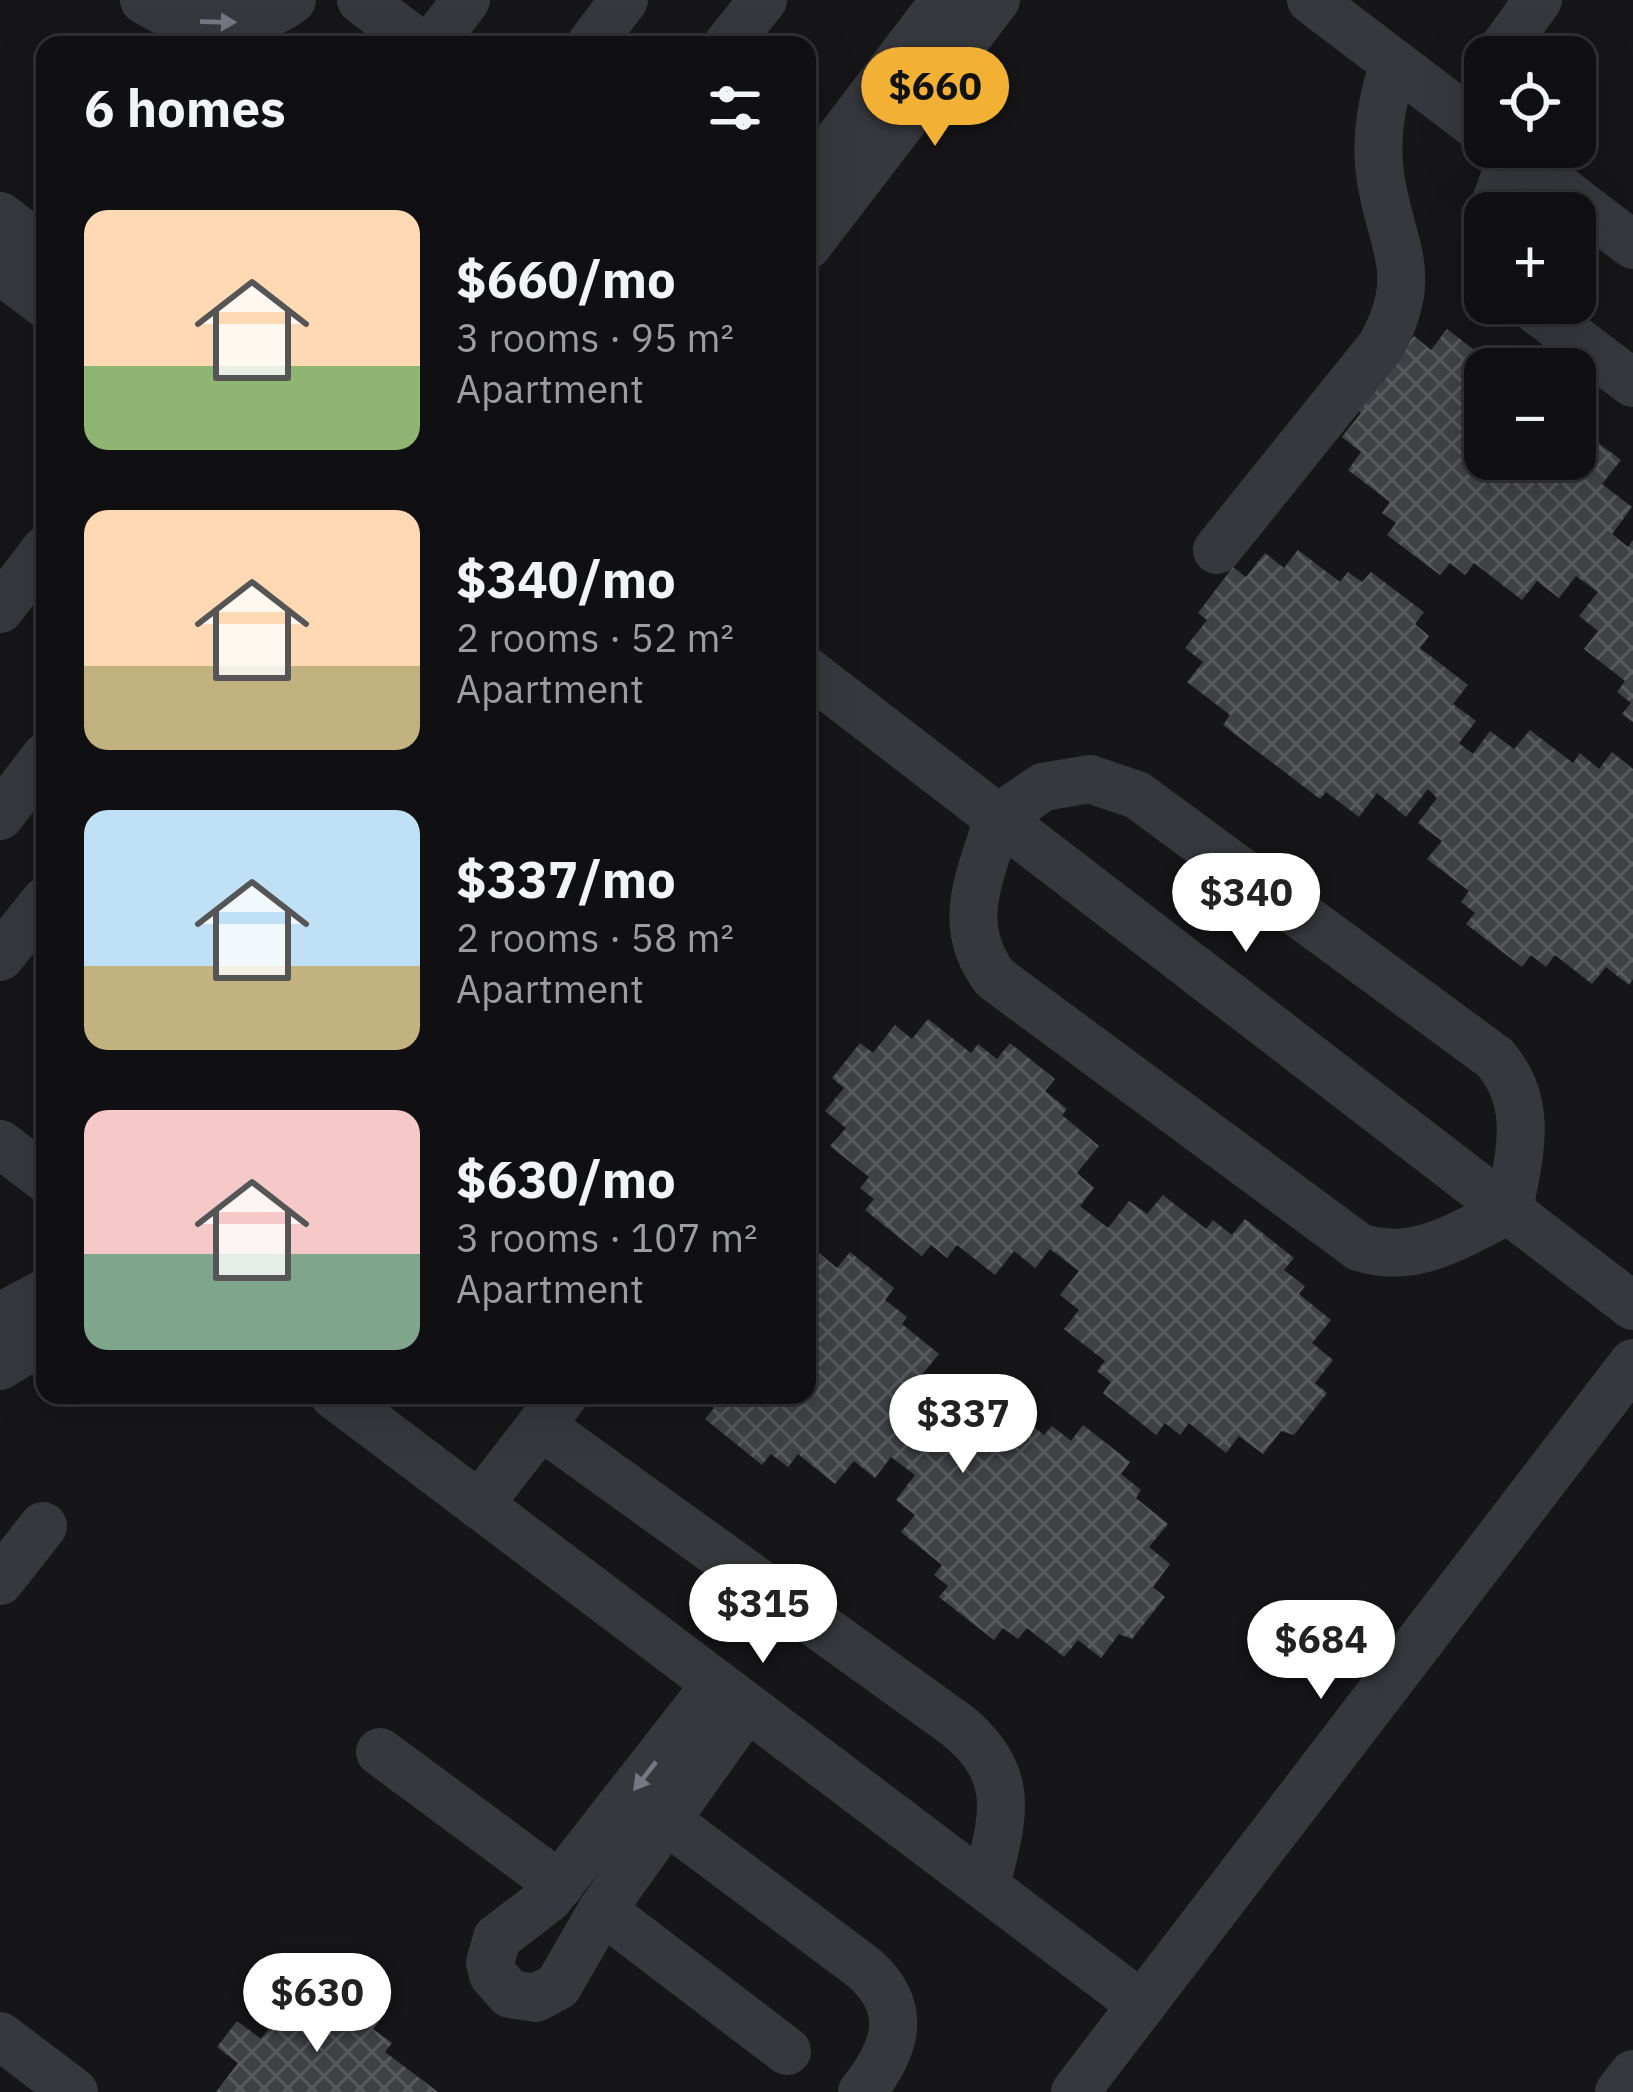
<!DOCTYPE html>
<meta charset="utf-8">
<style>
:root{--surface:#101012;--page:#19191b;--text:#f1f3f6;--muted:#9c9d9f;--line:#303032;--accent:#f2b134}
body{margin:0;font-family:"IBM Plex Sans",sans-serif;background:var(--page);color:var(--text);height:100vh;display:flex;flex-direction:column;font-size:45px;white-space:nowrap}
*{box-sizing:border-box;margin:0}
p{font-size:39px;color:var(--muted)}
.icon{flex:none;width:66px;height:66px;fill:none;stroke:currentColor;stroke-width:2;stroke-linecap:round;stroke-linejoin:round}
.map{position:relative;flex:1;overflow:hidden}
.side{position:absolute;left:36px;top:36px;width:780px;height:1368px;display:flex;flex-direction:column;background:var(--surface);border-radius:24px;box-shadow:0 12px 48px #0002,0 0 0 3px var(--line)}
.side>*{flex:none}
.fabs{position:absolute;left:1464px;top:36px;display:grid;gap:24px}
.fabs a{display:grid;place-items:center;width:132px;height:132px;border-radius:24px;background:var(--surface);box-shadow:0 12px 48px #0002,0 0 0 3px var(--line);font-size:60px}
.price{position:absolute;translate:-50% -102px;padding:0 27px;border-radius:42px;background:#fff;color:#222;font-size:39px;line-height:78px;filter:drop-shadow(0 3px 6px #0008)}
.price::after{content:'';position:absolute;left:50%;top:72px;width:36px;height:27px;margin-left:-18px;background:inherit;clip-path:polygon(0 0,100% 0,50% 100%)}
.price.current{background:var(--accent);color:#111}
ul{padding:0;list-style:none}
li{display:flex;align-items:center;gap:36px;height:300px;padding:0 48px}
li span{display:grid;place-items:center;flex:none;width:336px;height:240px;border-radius:24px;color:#555}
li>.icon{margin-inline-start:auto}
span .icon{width:144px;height:144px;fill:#fffc;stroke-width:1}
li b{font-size:51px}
h2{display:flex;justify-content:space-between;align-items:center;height:144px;padding:0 48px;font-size:51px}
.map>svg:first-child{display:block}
</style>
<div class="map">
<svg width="1633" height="2092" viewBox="0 0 1633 2092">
<defs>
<pattern id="building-cross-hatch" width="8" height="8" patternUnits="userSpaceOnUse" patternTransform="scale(3)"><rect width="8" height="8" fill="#404145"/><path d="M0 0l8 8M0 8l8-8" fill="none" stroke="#595a5e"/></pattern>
</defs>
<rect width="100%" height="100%" fill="#161618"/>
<g fill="url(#building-cross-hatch)">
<polygon points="1447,329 1490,362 1497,353 1518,369 1485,369 1485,459 1575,459 1575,413 1594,428 1588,435 1621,460 1602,484 1632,507 1612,534 1628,547 1633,540 1633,722 1622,714 1631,703 1617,692 1625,681 1584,649 1598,631 1579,616 1598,592 1576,576 1559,598 1537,581 1522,600 1474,563 1465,575 1450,563 1440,575 1387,535 1396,523 1382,513 1390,502 1348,470 1361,452 1342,437 1361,413 1348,403 1392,364 1414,336 1431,350"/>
<polygon points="1298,550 1340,582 1348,572 1362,582 1371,572 1424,612 1415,624 1429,636 1420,648 1468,685 1453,704 1476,721 1459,743 1473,754 1490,731 1514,749 1530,730 1573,763 1580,753 1599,769 1612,752 1633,769 1633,979 1629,985 1606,967 1592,984 1555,955 1546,967 1531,955 1522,967 1466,924 1475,913 1461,902 1469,891 1427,859 1442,841 1418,823 1437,798 1428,789 1406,817 1377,793 1359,817 1326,792 1320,799 1223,725 1230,715 1187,682 1203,662 1185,648 1207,620 1198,613 1233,567 1246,577 1265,553 1284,568"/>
<polygon points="928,1019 971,1053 978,1044 997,1059 1010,1043 1055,1079 1045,1091 1067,1109 1062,1115 1099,1146 1077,1173 1094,1188 1080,1206 1108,1228 1129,1201 1147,1214 1163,1195 1206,1229 1213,1220 1232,1235 1245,1219 1294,1258 1284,1270 1305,1286 1299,1294 1331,1320 1312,1343 1333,1360 1315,1383 1327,1393 1294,1435 1281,1431 1263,1454 1239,1436 1226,1453 1189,1423 1180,1435 1165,1423 1156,1435 1103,1393 1111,1382 1097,1371 1105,1361 1064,1329 1079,1310 1060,1295 1079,1271 1066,1261 1050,1249 1035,1268 1014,1251 995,1275 957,1245 947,1258 931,1245 922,1256 865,1210 874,1199 860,1188 869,1177 830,1146 846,1128 825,1111 844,1088 832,1078 860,1043 873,1053 895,1025 912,1039"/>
<polygon points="818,1252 837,1268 850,1252 894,1288 885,1300 907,1317 902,1324 939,1354 916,1382 934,1397 920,1414 946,1436 968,1408 985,1422 1001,1401 1044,1435 1052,1426 1071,1441 1083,1425 1130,1462 1121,1474 1141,1490 1136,1498 1168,1524 1149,1547 1170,1564 1153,1587 1165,1597 1132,1639 1119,1634 1101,1658 1078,1640 1064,1657 1027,1628 1018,1639 1003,1628 994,1640 939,1597 948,1586 934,1575 942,1565 901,1532 915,1515 896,1500 915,1475 891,1457 875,1478 854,1461 835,1484 798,1454 788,1467 771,1454 762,1465 705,1419 714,1408 698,1395 807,1395 807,1258 811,1262"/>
<polygon points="339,1998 358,2013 363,2005 381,2019 373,2029 392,2043 385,2052 438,2092 216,2092 238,2063 217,2047 237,2021 261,2039 291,1999 321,2022"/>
</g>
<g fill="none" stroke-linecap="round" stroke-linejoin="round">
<g stroke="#37383d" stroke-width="48">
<path d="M 144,0 C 189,29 248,32 292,0"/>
<polyline points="361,0 421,45"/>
<polyline points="1311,0 1485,132"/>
<polyline points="432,45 466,0"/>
<polyline points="590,45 624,0"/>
<polyline points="727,45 763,0"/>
<polyline points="1497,57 1538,0"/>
<polyline points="1505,147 1633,245"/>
<polyline points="807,181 945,0"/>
<polyline points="1492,213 1513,153"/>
<polyline points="0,216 45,250"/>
<polyline points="807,246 996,0"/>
<polyline points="0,270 45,304"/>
<polyline points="1527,303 1633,383"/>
<path d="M 1217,550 L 1381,346 C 1422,272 1390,247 1380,174 C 1375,136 1382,99 1394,63"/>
<polyline points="0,609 45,550"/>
<polyline points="807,671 1633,1306"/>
<path d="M 1090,779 L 1137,795 L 1495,1058 C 1535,1105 1519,1155 1509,1210 C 1460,1234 1415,1266 1359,1247 L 995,978 C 954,924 981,876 998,818 L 1043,787 Z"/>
<polyline points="0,816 45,757"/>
<polyline points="0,957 45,901"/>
<polyline points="0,1144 45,1178"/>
<polyline points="0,1317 45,1293"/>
<polyline points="0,1366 45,1339"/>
<polyline points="334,1395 1142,2005"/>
<path d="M 541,1426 L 958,1726 C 1019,1777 1002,1819 986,1886"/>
<polyline points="479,1505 564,1395"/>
<polyline points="0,1581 43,1526"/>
<polyline points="716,1684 548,1899 497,1938 490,1963 493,1975 510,1994 536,1998 558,1986 602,1910 747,1707"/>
<polyline points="380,1752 560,1885"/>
<path d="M 666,1820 L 864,1968 C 910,2009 896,2049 862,2092"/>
<polyline points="602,1910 787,2051"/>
<polyline points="0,2036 74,2092"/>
<polyline points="1075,2092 1633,1363"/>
<polyline points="1619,2092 1633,2074"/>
</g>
</g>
<defs><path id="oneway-solid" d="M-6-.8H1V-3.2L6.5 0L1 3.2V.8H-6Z" transform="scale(3)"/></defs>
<g fill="#757881">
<use href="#oneway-solid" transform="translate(218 22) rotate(1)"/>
<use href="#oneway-solid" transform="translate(645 1776) rotate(128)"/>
</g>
</svg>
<div class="fabs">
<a><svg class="icon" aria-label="locate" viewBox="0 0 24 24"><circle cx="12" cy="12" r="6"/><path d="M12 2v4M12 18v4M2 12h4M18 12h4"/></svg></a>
<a>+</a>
<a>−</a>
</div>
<b class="price current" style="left:935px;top:149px">$660</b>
<b class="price" style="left:1246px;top:955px">$340</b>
<b class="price" style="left:963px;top:1476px">$337</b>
<b class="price" style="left:763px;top:1666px">$315</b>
<b class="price" style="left:1321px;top:1702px">$684</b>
<b class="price" style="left:317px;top:2055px">$630</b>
<section class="side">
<h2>6 homes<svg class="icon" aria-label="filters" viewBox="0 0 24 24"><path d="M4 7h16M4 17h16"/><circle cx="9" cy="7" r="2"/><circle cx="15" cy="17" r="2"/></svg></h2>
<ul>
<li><span style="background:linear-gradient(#ffd9b3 65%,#8fb573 0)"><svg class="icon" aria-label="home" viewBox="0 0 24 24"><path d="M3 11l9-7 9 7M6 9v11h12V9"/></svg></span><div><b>$660/mo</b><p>3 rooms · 95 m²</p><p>Apartment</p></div></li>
<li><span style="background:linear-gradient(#ffd9b3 65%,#c2b280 0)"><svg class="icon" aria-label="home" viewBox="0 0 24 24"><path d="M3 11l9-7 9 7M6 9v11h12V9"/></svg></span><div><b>$340/mo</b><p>2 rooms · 52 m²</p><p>Apartment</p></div></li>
<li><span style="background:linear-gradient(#bfe0f5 65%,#c2b280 0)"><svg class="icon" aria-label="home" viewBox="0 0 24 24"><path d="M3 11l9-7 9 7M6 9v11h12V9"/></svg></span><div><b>$337/mo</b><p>2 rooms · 58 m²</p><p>Apartment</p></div></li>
<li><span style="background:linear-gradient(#f6c9c9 60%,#7fa58c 0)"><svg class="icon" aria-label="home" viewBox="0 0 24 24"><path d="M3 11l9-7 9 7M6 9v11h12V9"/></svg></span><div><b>$630/mo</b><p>3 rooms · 107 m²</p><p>Apartment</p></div></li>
</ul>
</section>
</div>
